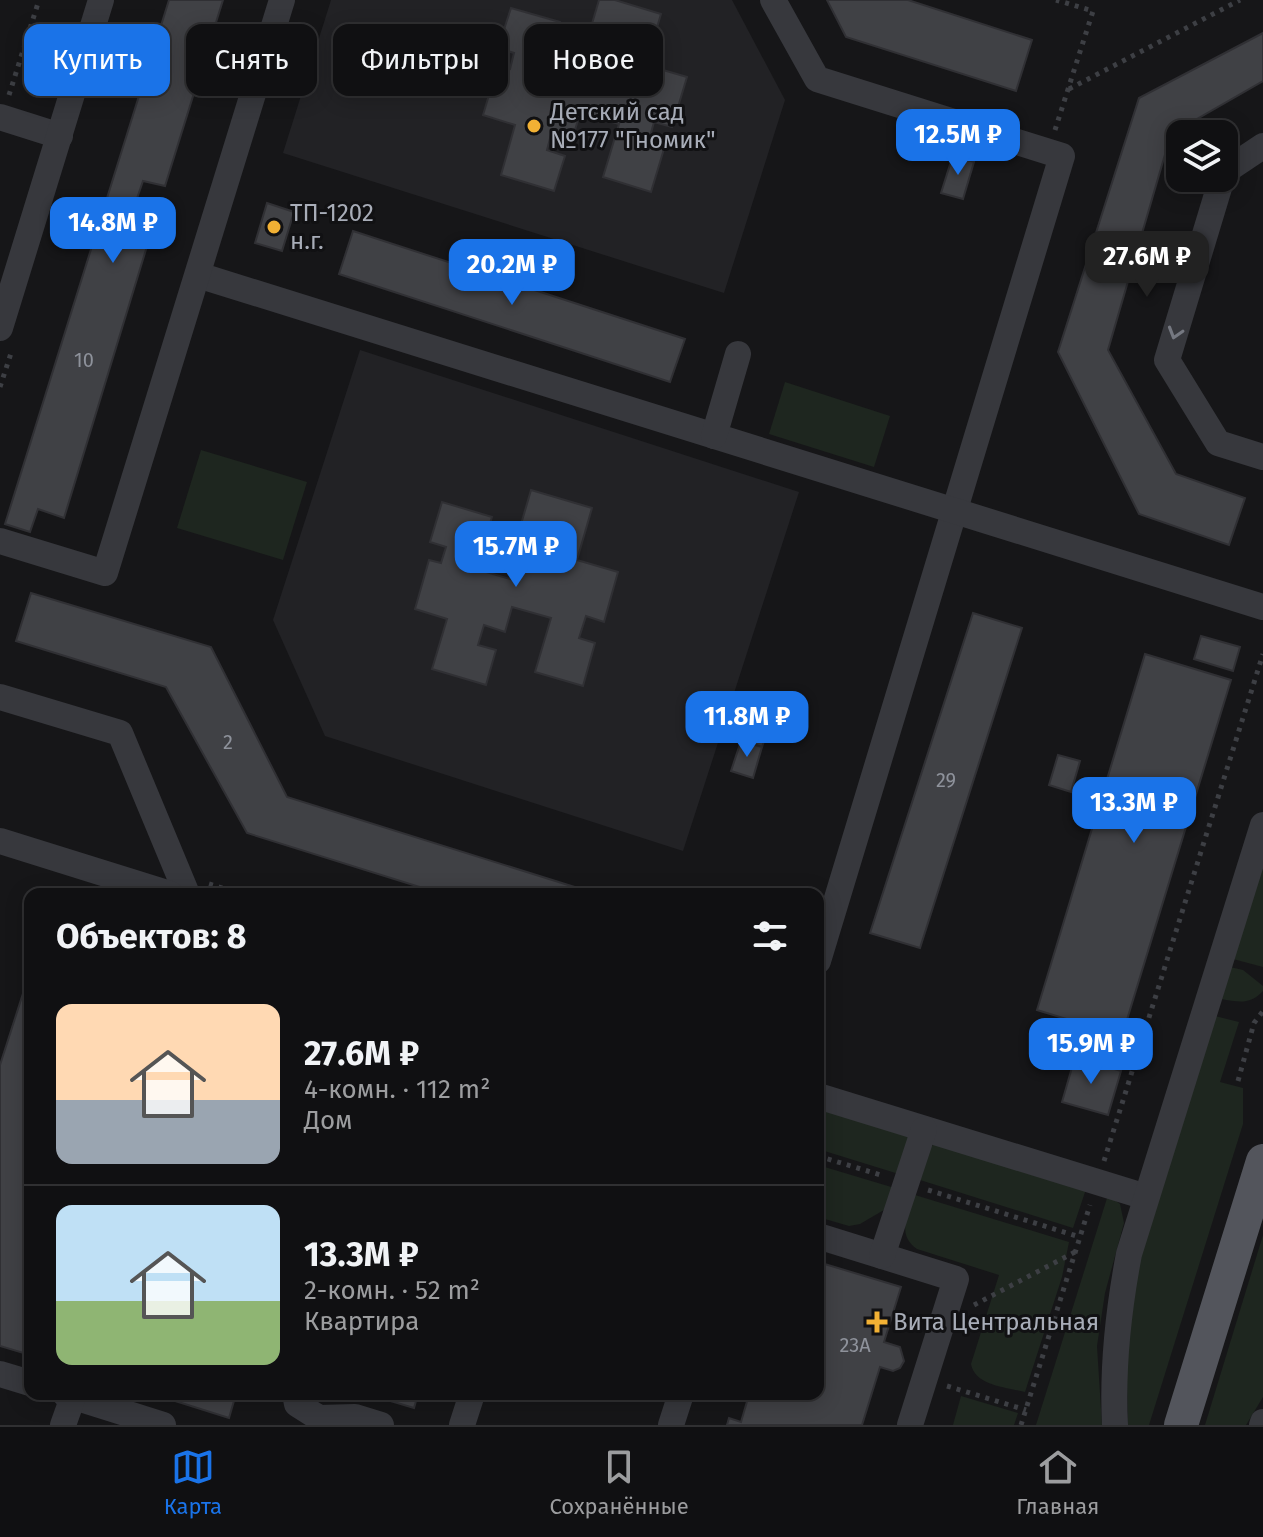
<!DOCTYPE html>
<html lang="ru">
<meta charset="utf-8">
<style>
:root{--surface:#101012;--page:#1e1e20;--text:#f1f3f6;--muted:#9c9d9f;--line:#303032;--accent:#1a73e8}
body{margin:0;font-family:"Fira Sans",sans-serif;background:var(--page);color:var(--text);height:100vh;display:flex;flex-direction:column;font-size:30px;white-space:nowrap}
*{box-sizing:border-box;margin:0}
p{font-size:26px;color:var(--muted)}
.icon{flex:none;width:44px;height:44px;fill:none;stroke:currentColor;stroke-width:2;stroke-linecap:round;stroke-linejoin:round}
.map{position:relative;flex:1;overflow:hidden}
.sheet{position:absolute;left:24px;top:888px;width:800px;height:512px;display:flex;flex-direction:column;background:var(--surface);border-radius:16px;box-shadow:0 4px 20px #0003,0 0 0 2px var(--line)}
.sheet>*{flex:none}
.banner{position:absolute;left:24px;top:24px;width:800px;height:72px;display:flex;gap:16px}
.fabs{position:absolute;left:1166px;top:120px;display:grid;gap:16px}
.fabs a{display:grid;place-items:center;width:72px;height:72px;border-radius:16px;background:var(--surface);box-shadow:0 4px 20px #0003,0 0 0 2px var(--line);font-size:40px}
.price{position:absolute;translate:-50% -68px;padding:0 18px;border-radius:16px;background:var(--accent);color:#fff;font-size:26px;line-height:52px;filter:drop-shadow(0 2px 4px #0008)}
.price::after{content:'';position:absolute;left:50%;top:48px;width:24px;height:18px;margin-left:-12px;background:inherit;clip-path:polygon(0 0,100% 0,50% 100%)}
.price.on{background:#222;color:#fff}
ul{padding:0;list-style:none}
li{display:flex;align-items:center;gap:24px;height:200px;padding:0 32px}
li+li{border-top:2px solid var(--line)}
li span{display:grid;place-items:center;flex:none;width:224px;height:160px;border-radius:16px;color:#555}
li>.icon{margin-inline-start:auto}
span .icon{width:96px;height:96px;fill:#fffc;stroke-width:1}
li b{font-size:34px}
h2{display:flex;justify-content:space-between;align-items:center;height:96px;padding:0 32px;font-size:34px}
.pill{padding:0 28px;border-radius:16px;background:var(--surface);box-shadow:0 4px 20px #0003,0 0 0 2px var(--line);font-size:28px;line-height:72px}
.pill.on{background:var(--accent);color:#fff}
.tab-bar{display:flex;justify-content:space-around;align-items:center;height:112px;border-top:2px solid var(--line);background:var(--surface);font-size:22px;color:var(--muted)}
.tab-bar a{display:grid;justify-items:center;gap:4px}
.tab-bar .on{color:var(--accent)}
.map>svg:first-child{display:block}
</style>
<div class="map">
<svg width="1263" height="1425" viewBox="0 0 1263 1425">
<rect width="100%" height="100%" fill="#161618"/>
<g fill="#222225">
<polygon points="331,0 732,0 785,100 724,293 283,153"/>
<polygon points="360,350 799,492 683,851 325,736 273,620"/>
</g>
<g fill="#1e261f">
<polygon points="785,382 890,416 874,467 769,434"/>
<polygon points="201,450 307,482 283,560 177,528"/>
<polygon points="1263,861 1263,967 1233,959"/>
<path d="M 1230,967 L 1243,970 L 1263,986 L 1263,991 C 1250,1005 1239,1002 1221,999 Z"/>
<polygon points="1215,1016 1239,1022 1220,1082 1243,1088 1243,1124 1149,1425 1128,1425 1126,1342 1139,1263"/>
<polygon points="818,1103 910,1136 902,1175 818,1149"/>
<polygon points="934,1144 1087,1186 1073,1228 920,1180 930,1148"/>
<polygon points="818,1165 898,1189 889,1207 860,1224 849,1226 818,1217"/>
<path d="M 915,1195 L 1069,1242 L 1062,1277 L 1025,1392 C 1006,1387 975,1386 971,1364 L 999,1275 L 917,1249 C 896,1235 908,1214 915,1195 Z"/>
<polygon points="1108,1195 1120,1204 1124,1223 1105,1293 1097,1346 1102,1425 1036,1425"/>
<polygon points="1263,1235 1263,1397 1246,1425 1205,1425"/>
<polygon points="961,1396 1018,1413 1014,1425 953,1425"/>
</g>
<g fill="#404145" stroke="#303034" stroke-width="2">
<polygon points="169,0 223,0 165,186 143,181 132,213 155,220 64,518 38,509 30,532 5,524"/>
<polygon points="599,0 615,0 661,14 646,65 687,77 672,127 654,122 648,144 664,149 651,192 603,177 619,124 580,113 573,137 552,131 547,150 565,156 554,191 501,175 515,125 483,115 498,65 510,69 514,53 498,48 511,8 560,22 545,75 585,87 592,63 612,69 617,53 586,44"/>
<polygon points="827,0 908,0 1032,40 1016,91 846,37"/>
<polygon points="1263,33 1263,81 1171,134 1108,350 1176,474 1245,498 1229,545 1139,514 1058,352 1139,98"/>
<polygon points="953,155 974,162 963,199 941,193"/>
<polygon points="267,203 294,212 282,251 255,243"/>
<polygon points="353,231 685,339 670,382 339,274"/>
<polygon points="531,490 592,508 577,560 618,572 604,622 586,616 579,638 595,643 583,686 535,672 551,618 512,607 505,632 484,625 478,645 496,650 486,685 432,669 447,619 415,609 429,560 441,563 446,547 430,542 442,502 492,517 476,569 517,581 524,557 544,563 548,548 517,538"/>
<polygon points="31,593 211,647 287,797 597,894 442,894 247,833 166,687 16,641"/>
<polygon points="973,613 1022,628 920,948 870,933"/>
<polygon points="1201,636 1240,647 1233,671 1194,659"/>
<polygon points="1145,654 1231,680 1122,1036 1037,1010"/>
<polygon points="750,710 772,717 762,747 741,741"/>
<polygon points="741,741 762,747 753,778 731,771"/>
<polygon points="1058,755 1080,761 1071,792 1049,785"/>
<polygon points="27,981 30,982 30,1355 0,1346 0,1065"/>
<polygon points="1075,1057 1121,1071 1108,1115 1062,1102"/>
<polygon points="818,1262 901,1287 884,1342 900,1347 904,1361 900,1368 893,1371 880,1367 862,1425 727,1425 729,1418 741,1422 748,1398 737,1394 818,1394"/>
<polygon points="153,1394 236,1394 229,1418"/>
<polygon points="367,1394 418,1394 414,1408"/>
</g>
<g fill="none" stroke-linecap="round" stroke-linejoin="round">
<g stroke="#3d3f44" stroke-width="5" stroke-dasharray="4 6" stroke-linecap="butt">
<polyline points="1069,89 1240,0"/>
<polyline points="9,95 39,0"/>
<polyline points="1055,130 1093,11 1056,0"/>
<polyline points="0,387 12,350"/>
<polyline points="209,884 242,894"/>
<polyline points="1238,1081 1254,1023 1263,1011"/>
<polyline points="818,1156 884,1176"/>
<polyline points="1104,1161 1263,654"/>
<polyline points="928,1190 1080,1237"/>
<polyline points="974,1305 1075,1252"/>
<polyline points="947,1386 1026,1410"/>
<polyline points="1021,1425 1090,1205"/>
</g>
<g stroke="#37383d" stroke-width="26">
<polyline points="773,0 817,79 1062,156 818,961"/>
<polyline points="0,117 60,136"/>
<polyline points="1224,172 1263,146"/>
<polyline points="1222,178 1167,360 1218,443 1263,457"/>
<polyline points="198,275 1263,607"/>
<polyline points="0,328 101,0"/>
<polyline points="714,436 738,354"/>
<polyline points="0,541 105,573 282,0"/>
<polyline points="0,697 120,733 187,894"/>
<polyline points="0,841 170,894"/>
<polyline points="818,1096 1146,1197"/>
<polyline points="818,1236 956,1279 910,1425"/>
<polyline points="882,1256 924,1129"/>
<polyline points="0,1374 30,1383"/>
<polyline points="65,1394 163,1425"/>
<polyline points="295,1394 297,1404 319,1418 355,1417 381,1425"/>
<polyline points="63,1425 73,1397"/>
<polyline points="462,1425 472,1394"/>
<polyline points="671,1425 681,1394"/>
<path d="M 1115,1425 C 1112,1367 1118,1312 1129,1254 L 1263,825"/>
<polyline points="1262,1425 1263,1422"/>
</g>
<polyline stroke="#53555c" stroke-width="34" points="1181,1425 1263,1161"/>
</g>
<defs><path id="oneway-chevron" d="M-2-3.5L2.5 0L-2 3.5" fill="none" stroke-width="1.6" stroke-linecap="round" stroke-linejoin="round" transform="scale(2)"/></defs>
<use stroke="#757881" href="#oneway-chevron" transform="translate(1175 333) rotate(107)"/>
<g fill="#f2b134" stroke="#111113" stroke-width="3">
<circle cx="534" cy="126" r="8"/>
<circle cx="274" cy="227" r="8"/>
<path d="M873 1310h8v8h8v8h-8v8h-8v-8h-8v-8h8z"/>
</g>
<g text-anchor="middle" stroke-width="6" stroke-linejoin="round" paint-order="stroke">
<g font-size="20" fill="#8e929b">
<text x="84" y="367">10</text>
<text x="228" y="749">2</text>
<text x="946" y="787">29</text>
<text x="855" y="1352">23А</text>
</g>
<g font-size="24" fill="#a8adb8" stroke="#111113" text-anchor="start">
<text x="550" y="120">Детский сад<tspan x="550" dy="28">№177 "Гномик"</tspan></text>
<text x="290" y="221">ТП-1202<tspan x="290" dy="28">н.г.</tspan></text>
<text x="893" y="1330">Вита Центральная</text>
</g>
</g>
</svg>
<div class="fabs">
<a><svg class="icon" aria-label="layers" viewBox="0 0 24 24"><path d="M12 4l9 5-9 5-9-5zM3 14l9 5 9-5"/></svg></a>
</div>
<b class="price" style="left:958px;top:177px">12.5M ₽</b>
<b class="price" style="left:113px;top:265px">14.8M ₽</b>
<b class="price on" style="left:1147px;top:299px">27.6M ₽</b>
<b class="price" style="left:512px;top:307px">20.2M ₽</b>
<b class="price" style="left:516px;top:589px">15.7M ₽</b>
<b class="price" style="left:747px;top:759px">11.8M ₽</b>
<b class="price" style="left:1134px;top:845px">13.3M ₽</b>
<b class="price" style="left:1091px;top:1086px">15.9M ₽</b>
<div class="banner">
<a class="pill on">Купить</a>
<a class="pill">Снять</a>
<a class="pill">Фильтры</a>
<a class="pill">Новое</a>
</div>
<section class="sheet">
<h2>Объектов: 8<svg class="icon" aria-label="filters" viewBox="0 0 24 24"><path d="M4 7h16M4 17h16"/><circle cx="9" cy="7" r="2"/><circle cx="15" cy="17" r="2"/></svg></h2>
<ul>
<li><span style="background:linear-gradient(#ffd9b3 60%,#9aa5b1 0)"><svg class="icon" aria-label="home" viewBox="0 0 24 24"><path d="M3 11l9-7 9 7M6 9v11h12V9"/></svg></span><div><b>27.6M ₽</b><p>4-комн. · 112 m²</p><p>Дом</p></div></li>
<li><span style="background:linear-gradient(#bfe0f5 60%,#8fb573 0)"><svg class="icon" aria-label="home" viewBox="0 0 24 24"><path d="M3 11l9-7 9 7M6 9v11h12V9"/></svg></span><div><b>13.3M ₽</b><p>2-комн. · 52 m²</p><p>Квартира</p></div></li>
</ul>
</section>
</div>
<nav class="tab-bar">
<a class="on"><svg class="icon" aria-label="map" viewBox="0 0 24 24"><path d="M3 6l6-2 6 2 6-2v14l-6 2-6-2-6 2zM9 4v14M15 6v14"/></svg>Карта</a>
<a><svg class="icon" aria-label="saved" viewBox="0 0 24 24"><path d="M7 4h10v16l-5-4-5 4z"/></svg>Сохранённые</a>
<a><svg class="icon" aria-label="home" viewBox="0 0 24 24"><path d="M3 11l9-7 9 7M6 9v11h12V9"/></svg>Главная</a>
</nav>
